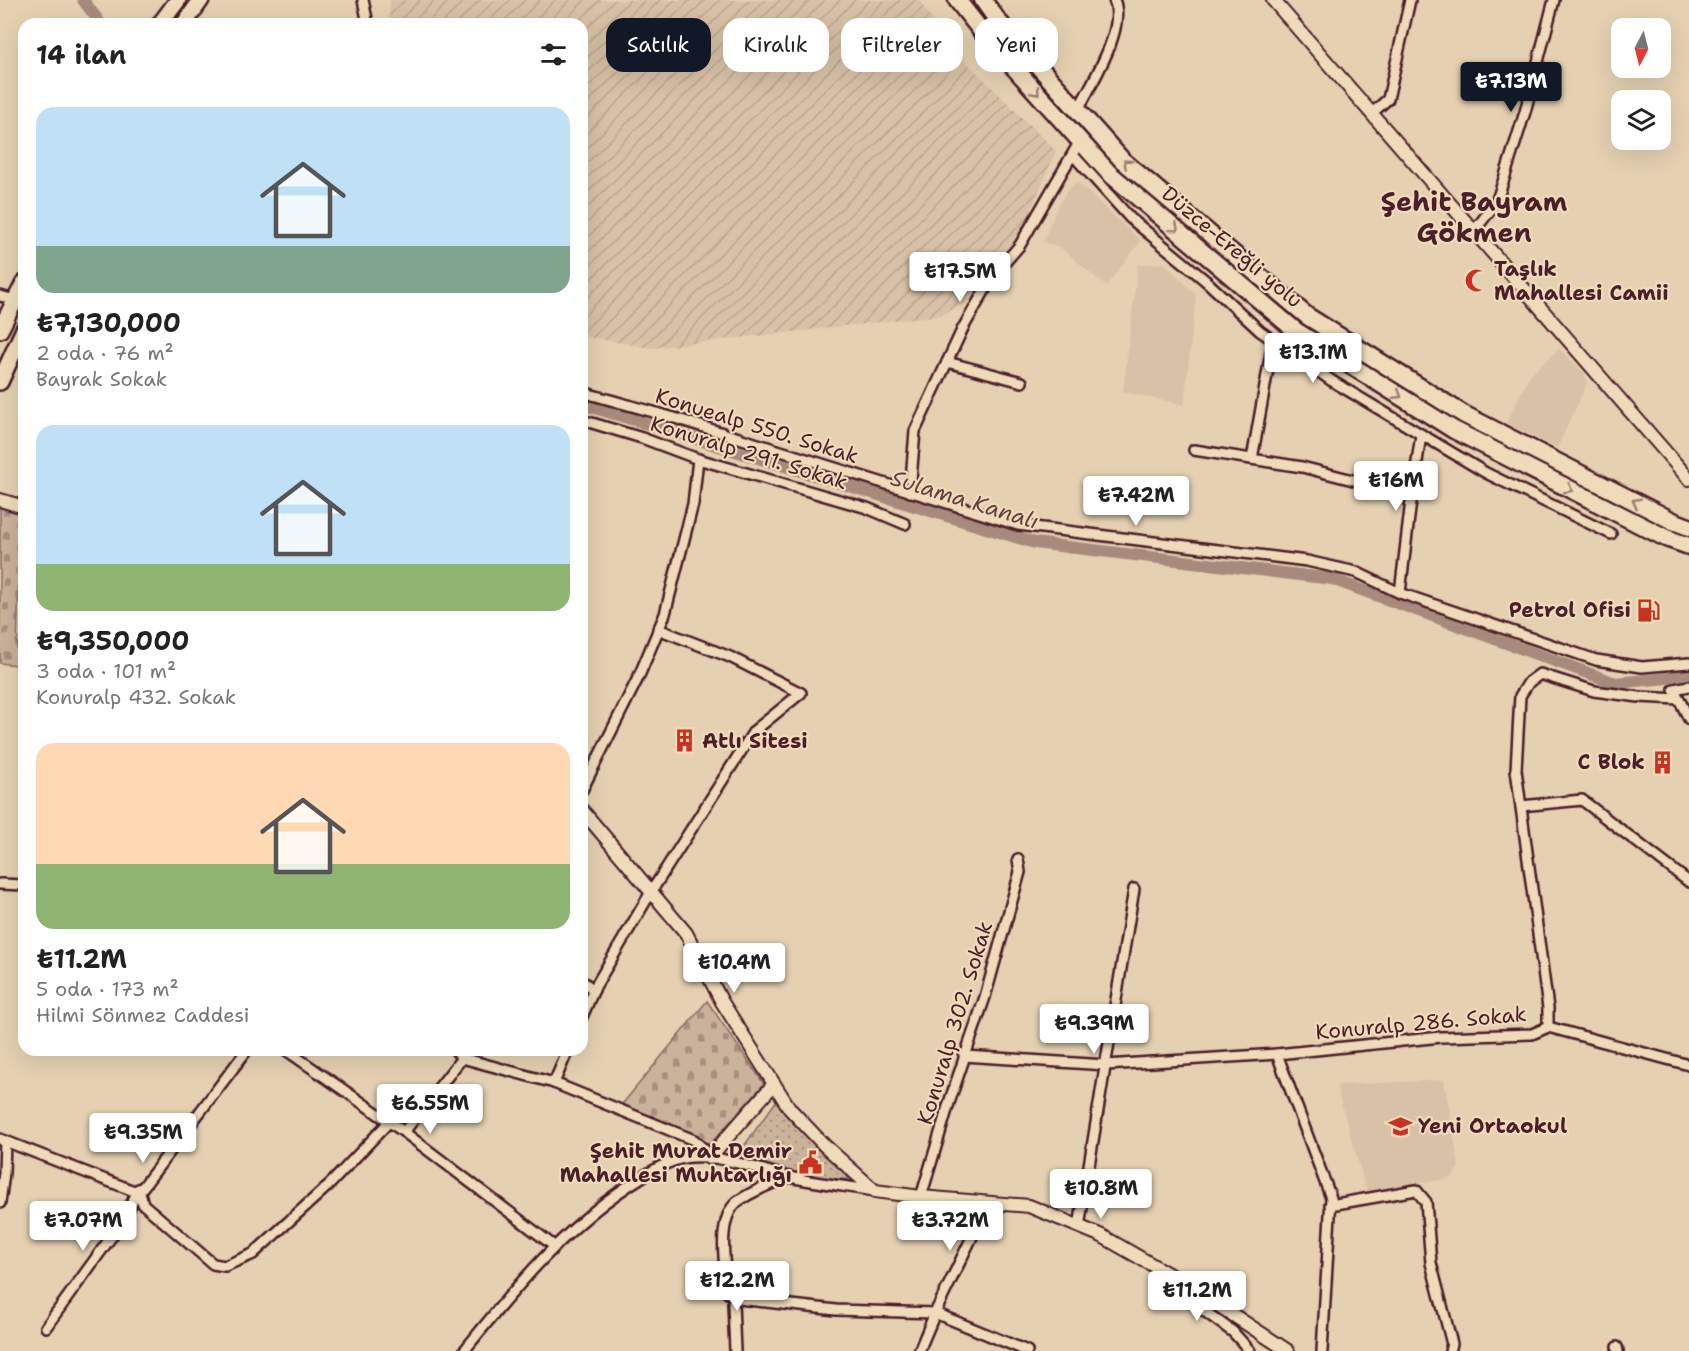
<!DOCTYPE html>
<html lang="tr">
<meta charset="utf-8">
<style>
:root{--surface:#fff;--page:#f2f2f2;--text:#222;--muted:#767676;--accent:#111827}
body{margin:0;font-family:"Shantell Sans",sans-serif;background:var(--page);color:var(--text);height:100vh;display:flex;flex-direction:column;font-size:22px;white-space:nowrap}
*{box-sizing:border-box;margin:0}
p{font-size:20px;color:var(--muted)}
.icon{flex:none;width:33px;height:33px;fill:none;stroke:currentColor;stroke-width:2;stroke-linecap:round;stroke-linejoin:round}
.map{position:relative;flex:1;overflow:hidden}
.sheet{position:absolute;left:18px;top:18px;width:570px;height:1038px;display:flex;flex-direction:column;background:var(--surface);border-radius:18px;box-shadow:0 6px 24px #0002}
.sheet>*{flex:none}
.top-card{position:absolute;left:606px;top:18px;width:570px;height:54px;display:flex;gap:12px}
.needle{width:39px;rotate:187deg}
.controls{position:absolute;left:1611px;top:18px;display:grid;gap:12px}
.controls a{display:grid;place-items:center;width:60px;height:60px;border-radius:12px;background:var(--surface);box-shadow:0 6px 24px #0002;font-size:30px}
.price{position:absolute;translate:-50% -51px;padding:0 14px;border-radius:6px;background:#fff;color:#222;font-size:20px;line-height:39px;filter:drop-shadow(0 2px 3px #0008)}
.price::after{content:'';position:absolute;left:50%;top:36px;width:18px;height:14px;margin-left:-9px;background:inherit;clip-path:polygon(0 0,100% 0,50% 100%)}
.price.active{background:var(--accent);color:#fff}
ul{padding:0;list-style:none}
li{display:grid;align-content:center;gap:12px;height:318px;padding:0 18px}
li span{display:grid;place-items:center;height:186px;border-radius:18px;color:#555}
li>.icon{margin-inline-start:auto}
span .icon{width:108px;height:108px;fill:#fffc;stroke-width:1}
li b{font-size:26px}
h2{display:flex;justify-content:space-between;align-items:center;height:72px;padding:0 18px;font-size:26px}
.chip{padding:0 21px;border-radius:18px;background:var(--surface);box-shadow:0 6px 24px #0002;font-size:21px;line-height:54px}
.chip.active{background:var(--accent);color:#fff}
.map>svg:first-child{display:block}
</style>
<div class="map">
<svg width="1689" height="1351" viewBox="0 0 1689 1351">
<defs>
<pattern id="industrial-furrows" width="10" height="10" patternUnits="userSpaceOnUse" patternTransform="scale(1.5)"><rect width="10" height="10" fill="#d8c1a6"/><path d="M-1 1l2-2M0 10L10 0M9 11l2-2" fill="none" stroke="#bba58f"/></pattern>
<pattern id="grass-dots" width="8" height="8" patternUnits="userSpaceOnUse" patternTransform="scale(1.5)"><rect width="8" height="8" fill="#cbb29a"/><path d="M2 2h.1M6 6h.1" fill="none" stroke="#a7907e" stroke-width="1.8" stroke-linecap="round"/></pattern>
<pattern id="cemetery-stones" width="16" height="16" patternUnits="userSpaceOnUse" patternTransform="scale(1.5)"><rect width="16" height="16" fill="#cbb29a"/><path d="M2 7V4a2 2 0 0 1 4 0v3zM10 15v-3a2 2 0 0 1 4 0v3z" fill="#a7907e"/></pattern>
</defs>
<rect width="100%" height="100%" fill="#e5d0b1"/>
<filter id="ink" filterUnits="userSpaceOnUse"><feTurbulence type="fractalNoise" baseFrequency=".0167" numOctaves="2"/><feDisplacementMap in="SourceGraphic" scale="12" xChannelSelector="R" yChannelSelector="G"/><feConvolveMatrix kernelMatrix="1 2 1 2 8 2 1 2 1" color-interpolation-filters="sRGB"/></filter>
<g filter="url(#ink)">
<g fill="#d8c1a6">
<polygon points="1077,182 1141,241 1106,286 1061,248 1043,242 1057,208 1066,192"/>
<polygon points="1164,263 1196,295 1184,405 1123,392 1138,265"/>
<polygon points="1559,349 1585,373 1587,384 1557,448 1506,423 1530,375"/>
<polygon points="1444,1080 1459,1167 1452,1178 1367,1192 1336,1085"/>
</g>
<polygon fill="url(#industrial-furrows)" points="390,0 919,0 947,43 1056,151 998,287 941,315 651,348 582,336 582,24 389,24"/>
<polygon fill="url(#grass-dots)" stroke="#8a6862" stroke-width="1.5" points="777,1100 795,1125 844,1171 849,1180 804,1176 776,1170 736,1157"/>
<g fill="url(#cemetery-stones)" stroke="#8a6862" stroke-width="1.5">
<polygon points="0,508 20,513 17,665 0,663"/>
<polygon points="707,1001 764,1084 710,1144 619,1108"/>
</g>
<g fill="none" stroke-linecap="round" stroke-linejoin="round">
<g stroke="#a88a7b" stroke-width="12">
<polyline points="83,0 101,24"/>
<polyline points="582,404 1035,543 1332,579 1615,683 1689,676"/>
</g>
<defs>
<g id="minor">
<polyline points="363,0 368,24"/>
<path d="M 1078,110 C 1091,84 1127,28 1114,0"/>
<polyline points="1371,114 1388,99 1410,0"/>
<polyline points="1073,155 1130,218 1206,281 1260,331 1332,381 1486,473 1611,534"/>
<polyline points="1474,231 1496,203 1503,182 1525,112 1554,0"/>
<polyline points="0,296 15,300"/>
<polyline points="947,362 1022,382"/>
<polyline points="582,392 678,419 1018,525 1307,561 1356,572 1400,593 1596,660 1642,667 1689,663"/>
<polyline points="582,420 642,438 698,459 867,508 905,524"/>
<polyline points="1194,450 1302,467 1412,495"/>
<polyline points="1252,459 1273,341"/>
<polyline points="910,492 915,431 963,328 993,276 1020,245 1080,141"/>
<polyline points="1400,593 1410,509 1421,435"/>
<polyline points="1689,686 1674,689 1689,719"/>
<polyline points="582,790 639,676 665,614 693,504 698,459"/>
<polyline points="1521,806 1582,800 1689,882"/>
<polyline points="0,884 24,885"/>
<polyline points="582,981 594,990"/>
<polyline points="582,1017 595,987 651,892 754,731 801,693 730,657 658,629"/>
<polyline points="1548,1027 1689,1065"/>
<polyline points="286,1050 404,1132 554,1246"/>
<polyline points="455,1050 462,1058 554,1083 694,1140 711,1156"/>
<polyline points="964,1056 1106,1065 1277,1054"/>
<polyline points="554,1083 568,1050"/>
<polyline points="404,1132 462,1058"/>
<polyline points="0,1139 134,1191 143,1187 247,1050"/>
<path d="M 788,1177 C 772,1184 751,1191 737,1202 C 716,1220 725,1268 728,1293 L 739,1299 L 836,1310 L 935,1313 L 1027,1351"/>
<polyline points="139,1189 143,1204 213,1264 225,1266 253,1254 331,1183 389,1122"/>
<polyline points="921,1197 949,1103 985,997 1020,872 1018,859"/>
<polyline points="0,1203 4,1173 5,1141"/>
<polyline points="1330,1205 1416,1190 1426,1202 1431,1263 1452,1344 1450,1351"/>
<polyline points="1079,1227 1134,889"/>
<polyline points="1173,1277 1177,1291 1233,1332 1250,1351"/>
<polyline points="46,1327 122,1222 139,1189"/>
<polyline points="1617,1347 1618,1351"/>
<path d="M 464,1351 C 516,1286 570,1221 642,1177 C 658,1168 673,1158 692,1157 C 721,1155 757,1169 785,1176 C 815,1183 845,1186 875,1191"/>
<polyline points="735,1351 733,1303 735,1297"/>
<polyline points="919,1351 935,1313 989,1202"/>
<polyline points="1322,1351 1331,1198 1277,1054 1441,1037 1532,1034 1548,1027 1548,1008 1516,770 1520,696 1529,682 1540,674 1594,691 1639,697 1679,699"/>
</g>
<g id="tertiary">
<polyline points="1273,0 1689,479"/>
<polyline points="0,500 24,507"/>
<polyline points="582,810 686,933 722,1002 790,1109 824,1145 875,1191 921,1197 1029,1206 1102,1236 1189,1286 1288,1351"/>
<polyline points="709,1158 774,1084"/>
</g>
<g id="primary">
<polyline points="160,24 178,0"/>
<polyline points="184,24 201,0"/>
<polyline points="0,330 24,283"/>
<polyline points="0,382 24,329"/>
</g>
<g id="trunk">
<polyline points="957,0 983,33 1109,173 1296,331 1454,430 1666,538 1689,546"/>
<polyline points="983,0 998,21 1122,160 1307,316 1463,414 1673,521 1689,527"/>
</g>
</defs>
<use href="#minor" stroke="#4a1f2b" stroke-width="14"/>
<use href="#tertiary" stroke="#4a1f2b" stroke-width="16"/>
<use href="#primary" stroke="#4a1f2b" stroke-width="20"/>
<use href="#trunk" stroke="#4a1f2b" stroke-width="21"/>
<use href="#minor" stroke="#efdbb9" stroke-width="9"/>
<use href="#tertiary" stroke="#efdbb9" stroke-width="12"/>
<use href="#primary" stroke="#efdbb9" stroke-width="15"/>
<use href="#trunk" stroke="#efdbb9" stroke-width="16"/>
</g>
<defs><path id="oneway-chevron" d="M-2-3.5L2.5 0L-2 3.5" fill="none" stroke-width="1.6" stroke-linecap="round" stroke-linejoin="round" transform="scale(1.5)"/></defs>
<g stroke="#9c7d72">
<use href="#oneway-chevron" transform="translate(1036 92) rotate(48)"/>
<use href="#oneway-chevron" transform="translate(1127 163) rotate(-138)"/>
<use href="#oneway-chevron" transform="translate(1175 228) rotate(40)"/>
<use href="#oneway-chevron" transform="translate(1398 395) rotate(32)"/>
<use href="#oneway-chevron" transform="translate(1569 489) rotate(27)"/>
<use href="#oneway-chevron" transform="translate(1636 502) rotate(-153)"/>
</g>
</g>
<defs>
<symbol id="mosque-bare" viewBox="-9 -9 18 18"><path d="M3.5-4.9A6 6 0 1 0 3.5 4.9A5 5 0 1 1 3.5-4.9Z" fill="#c8321e" stroke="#efdbb9" stroke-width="2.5" paint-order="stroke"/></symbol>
<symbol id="fuel-bare" viewBox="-9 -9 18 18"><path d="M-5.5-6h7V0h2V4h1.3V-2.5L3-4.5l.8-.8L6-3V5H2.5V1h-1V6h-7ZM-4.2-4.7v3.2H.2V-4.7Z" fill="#c8321e" stroke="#efdbb9" stroke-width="2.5" paint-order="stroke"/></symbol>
<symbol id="building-bare" viewBox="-9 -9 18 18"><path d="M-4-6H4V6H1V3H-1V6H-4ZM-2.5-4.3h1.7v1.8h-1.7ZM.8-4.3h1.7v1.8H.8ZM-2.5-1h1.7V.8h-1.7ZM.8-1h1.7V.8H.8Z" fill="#c8321e" stroke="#efdbb9" stroke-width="2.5" paint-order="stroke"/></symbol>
<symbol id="school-bare" viewBox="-9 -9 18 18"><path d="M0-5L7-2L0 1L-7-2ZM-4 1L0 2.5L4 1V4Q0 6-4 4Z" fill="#c8321e" stroke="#efdbb9" stroke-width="2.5" paint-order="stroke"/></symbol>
<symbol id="civic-bare" viewBox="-9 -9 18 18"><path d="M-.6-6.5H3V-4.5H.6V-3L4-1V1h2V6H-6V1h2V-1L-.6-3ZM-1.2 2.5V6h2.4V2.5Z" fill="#c8321e" stroke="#efdbb9" stroke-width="2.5" paint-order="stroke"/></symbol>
</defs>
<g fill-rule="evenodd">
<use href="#mosque-bare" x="1460" y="264" width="33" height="33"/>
<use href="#fuel-bare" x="1632" y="594" width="33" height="33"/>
<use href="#building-bare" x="668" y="724" width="33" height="33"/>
<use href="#building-bare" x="1646" y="746" width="33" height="33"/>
<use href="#school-bare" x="1384" y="1110" width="33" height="33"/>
<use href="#civic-bare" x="794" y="1146" width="33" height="33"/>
</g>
<g text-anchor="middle" stroke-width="4.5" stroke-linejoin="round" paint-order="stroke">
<g font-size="21" fill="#4a1f2b" stroke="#efdbb9">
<text transform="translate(1232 247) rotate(40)" y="7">Düzce-Ereğli yolu</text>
<text transform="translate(757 426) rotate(17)" y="7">Konuealp 550. Sokak</text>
<text transform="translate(749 453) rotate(17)" y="7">Konuralp 291. Sokak</text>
<text transform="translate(955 1023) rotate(-73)" y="7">Konuralp 302. Sokak</text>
<text transform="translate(1421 1023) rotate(-5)" y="7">Konuralp 286. Sokak</text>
</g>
<g font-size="21" font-weight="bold" fill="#4a1f2b" stroke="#efdbb9" text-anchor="start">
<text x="1494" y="276">Taşlık<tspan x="1494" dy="24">Mahallesi Camii</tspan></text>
<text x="1631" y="617" text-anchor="end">Petrol Ofisi</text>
<text x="702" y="748">Atlı Sitesi</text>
<text x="1645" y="769" text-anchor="end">C Blok</text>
<text x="1418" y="1133">Yeni Ortaokul</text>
<text x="792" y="1158" text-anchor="end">Şehit Murat Demir<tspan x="792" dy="24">Mahallesi Muhtarlığı</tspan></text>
</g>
<g font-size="22" font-style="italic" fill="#663f43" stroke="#efdbb9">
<text transform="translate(965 499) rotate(17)" y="8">Sulama Kanalı</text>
</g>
<g font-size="27" font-weight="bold" fill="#4a1f2b" stroke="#efdbb9">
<text x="1474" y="211">Şehit Bayram<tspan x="1474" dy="31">Gökmen</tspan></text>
</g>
</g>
</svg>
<div class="controls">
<a><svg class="needle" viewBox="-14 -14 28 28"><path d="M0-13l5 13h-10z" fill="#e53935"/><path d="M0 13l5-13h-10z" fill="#767676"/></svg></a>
<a><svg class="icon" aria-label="layers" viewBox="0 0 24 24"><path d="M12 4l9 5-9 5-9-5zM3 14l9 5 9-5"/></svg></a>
</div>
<b class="price active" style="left:1511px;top:113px">₺7.13M</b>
<b class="price" style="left:960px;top:303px">₺17.5M</b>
<b class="price" style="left:1313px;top:384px">₺13.1M</b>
<b class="price" style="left:1396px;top:512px">₺16M</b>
<b class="price" style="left:1136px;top:527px">₺7.42M</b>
<b class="price" style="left:734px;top:994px">₺10.4M</b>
<b class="price" style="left:1094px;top:1055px">₺9.39M</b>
<b class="price" style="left:430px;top:1135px">₺6.55M</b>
<b class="price" style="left:143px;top:1164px">₺9.35M</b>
<b class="price" style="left:1101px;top:1220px">₺10.8M</b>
<b class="price" style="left:83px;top:1252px">₺7.07M</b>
<b class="price" style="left:950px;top:1252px">₺3.72M</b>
<b class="price" style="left:737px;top:1312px">₺12.2M</b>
<b class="price" style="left:1197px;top:1322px">₺11.2M</b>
<div class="top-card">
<a class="chip active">Satılık</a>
<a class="chip">Kiralık</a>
<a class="chip">Filtreler</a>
<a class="chip">Yeni</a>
</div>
<section class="sheet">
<h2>14 ilan<svg class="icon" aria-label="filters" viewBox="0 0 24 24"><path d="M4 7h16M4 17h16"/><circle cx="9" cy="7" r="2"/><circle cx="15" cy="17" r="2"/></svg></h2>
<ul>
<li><span style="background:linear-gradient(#bfe0f5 75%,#7fa58c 0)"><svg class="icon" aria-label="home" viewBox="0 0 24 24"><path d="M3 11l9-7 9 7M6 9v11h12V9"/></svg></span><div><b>₺7,130,000</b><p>2 oda · 76 m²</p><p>Bayrak Sokak</p></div></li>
<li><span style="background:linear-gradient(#bfe0f5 75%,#8fb573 0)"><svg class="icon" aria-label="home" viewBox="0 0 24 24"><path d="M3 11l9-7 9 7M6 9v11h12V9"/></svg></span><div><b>₺9,350,000</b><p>3 oda · 101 m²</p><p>Konuralp 432. Sokak</p></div></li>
<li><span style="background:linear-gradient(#ffd9b3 65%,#8fb573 0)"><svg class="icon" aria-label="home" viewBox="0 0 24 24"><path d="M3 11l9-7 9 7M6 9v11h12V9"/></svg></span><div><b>₺11.2M</b><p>5 oda · 173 m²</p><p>Hilmi Sönmez Caddesi</p></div></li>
</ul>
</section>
</div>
